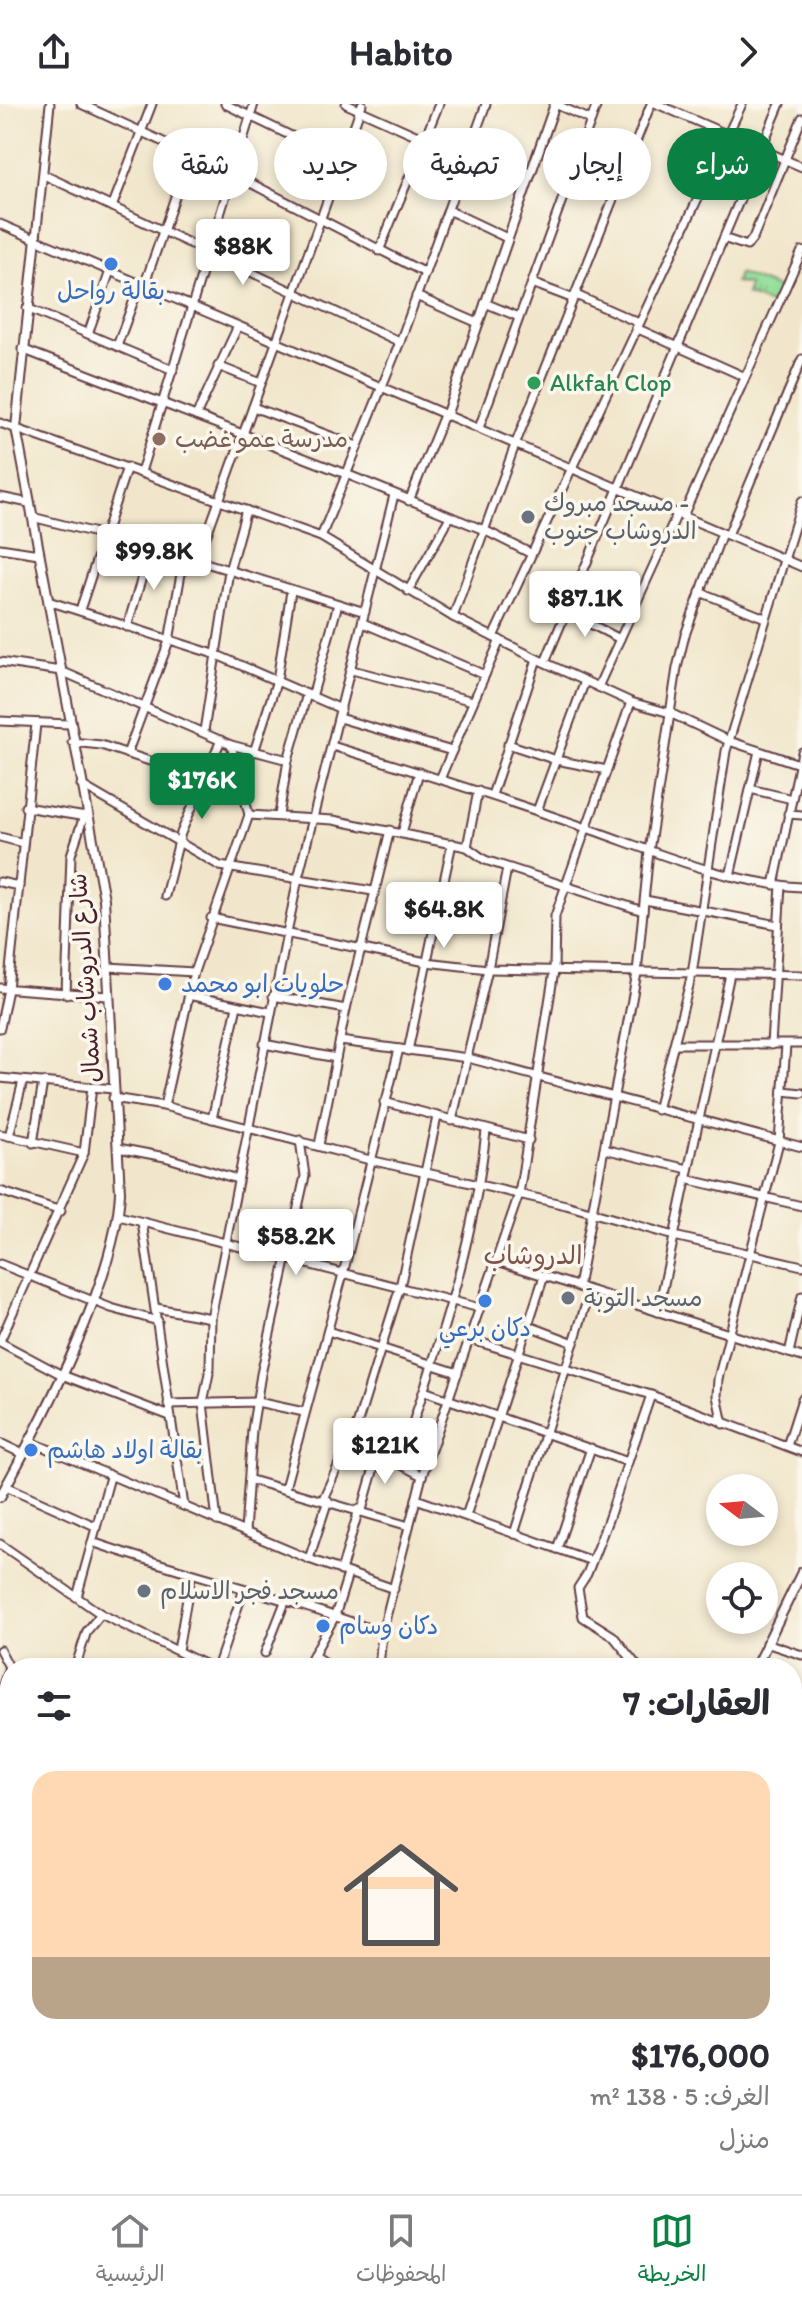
<!DOCTYPE html>
<html lang="ar">
<meta charset="utf-8">
<style>
:root{--surface:#fff;--page:#f7f7f7;--text:#2b2b33;--muted:#7c7c81;--line:#e1e1e2;--accent:#0b8043}
body{margin:0;font-family:Itim,"Playpen Sans Arabic",sans-serif;background:var(--page);color:var(--text);direction:rtl;height:100vh;display:flex;flex-direction:column;font-size:30px;white-space:nowrap}
*{box-sizing:border-box;margin:0}
p{font-size:26px;color:var(--muted)}
.icon{flex:none;width:44px;height:44px;fill:none;stroke:currentColor;stroke-width:2;stroke-linecap:round;stroke-linejoin:round}
.map{position:relative;flex:1;overflow:hidden;direction:ltr}
.panel{position:absolute;left:0px;top:1554px;width:802px;height:536px;display:flex;flex-direction:column;background:var(--surface);border-radius:32px 32px 0 0;box-shadow:0 4px 12px #0003;direction:rtl}
.panel>*{flex:none}
.top-card{position:absolute;left:24px;top:24px;width:754px;height:72px;direction:rtl;display:flex;gap:16px}
.needle{width:52px;rotate:286deg}
.fabs{position:absolute;left:706px;top:1370px;display:grid;gap:16px}
.fabs a{display:grid;place-items:center;width:72px;height:72px;border-radius:50%;background:var(--surface);box-shadow:0 4px 12px #0003;font-size:40px}
.price{position:absolute;translate:-50% -68px;padding:0 18px;border-radius:8px;background:#fff;color:#222;font-size:26px;line-height:52px;filter:drop-shadow(0 2px 4px #0008)}
.price::after{content:'';position:absolute;left:50%;top:48px;width:24px;height:18px;margin-left:-12px;background:inherit;clip-path:polygon(0 0,100% 0,50% 100%)}
.price.current{background:var(--accent);color:#fff}
ul{padding:0;list-style:none}
li{display:grid;align-content:center;gap:16px;height:424px;padding:0 32px}
li span{display:grid;place-items:center;height:248px;border-radius:24px;color:#555}
li>.icon{margin-inline-start:auto}
span .icon{width:144px;height:144px;fill:#fffc;stroke-width:1}
li b{font-size:34px}
h2{display:flex;justify-content:space-between;align-items:center;height:96px;padding:0 32px;font-size:34px}
.chip{padding:0 28px;border-radius:36px;background:var(--surface);box-shadow:0 4px 12px #0003;font-size:28px;line-height:72px}
.chip.current{background:var(--accent);color:#fff}
header{display:flex;justify-content:space-between;align-items:center;height:104px;padding:0 32px;background:var(--surface);font-size:36px;font-weight:700}
.tabs{display:flex;justify-content:space-around;align-items:center;height:112px;border-top:2px solid var(--line);background:var(--surface);font-size:22px;color:var(--muted)}
.tabs a{display:grid;justify-items:center;gap:4px}
.tabs .current{color:var(--accent)}
.map>svg:first-child{display:block}
</style>
<header><svg class="icon" aria-label="forward" viewBox="0 0 24 24"><path d="M9 5l7 7-7 7"/></svg>Habito<svg class="icon" aria-label="share" viewBox="0 0 24 24"><path d="M12 15V3M7 8l5-5 5 5M5 13v7h14v-7"/></svg></header>
<div class="map">
<svg width="802" height="2090" viewBox="0 0 802 2090">
<defs>
<pattern id="grass-tufts" width="24" height="20" patternUnits="userSpaceOnUse" patternTransform="scale(2)"><rect width="24" height="20" fill="#93de99"/><path d="M3 7l-1-3M5 7V3M7 7l1-3M15 17l-1-3M17 17v-4M19 17l1-3" fill="none" stroke="#80be84"/></pattern>
</defs>
<rect width="100%" height="100%" fill="#fbf7ec"/>
<filter id="ink" filterUnits="userSpaceOnUse"><feTurbulence type="fractalNoise" baseFrequency=".0125" numOctaves="2"/><feDisplacementMap in="SourceGraphic" scale="16" xChannelSelector="R" yChannelSelector="G"/><feConvolveMatrix kernelMatrix="1 2 1 2 8 2 1 2 1" color-interpolation-filters="sRGB"/></filter>
<filter id="wash" filterUnits="userSpaceOnUse"><feTurbulence type="fractalNoise" baseFrequency=".006" numOctaves="4" result="noise"/><feDisplacementMap in="SourceGraphic" scale="32" xChannelSelector="R" yChannelSelector="G"/><feGaussianBlur stdDeviation="1.8" result="paint"/><feColorMatrix in="noise" values="0 0 0 0 0 0 0 0 0 0 0 0 0 0 0 0 0 1.4 0 .05"/><feComposite in="paint" operator="in"/></filter>
<g filter="url(#wash)">
<rect width="100%" height="100%" fill="#f1e6cb"/>
<polygon fill="url(#grass-tufts)" stroke="#6e7e62" stroke-width="2" points="739,169 780,185 773,201 746,191 749,181 735,178"/>
</g>
<g filter="url(#ink)">
<g fill="none" stroke-linecap="round" stroke-linejoin="round">
<defs>
<g id="minor">
<polyline points="81,0 233,70 425,169"/>
<polyline points="225,0 341,56"/>
<polyline points="346,0 467,54"/>
<polyline points="555,0 591,16"/>
<polyline points="657,0 802,63"/>
<polyline points="44,71 400,238"/>
<polyline points="112,103 152,0"/>
<polyline points="448,106 507,134"/>
<polyline points="0,120 802,463"/>
<polyline points="36,134 50,0"/>
<polyline points="726,135 747,142 753,134 802,14"/>
<polyline points="379,147 439,0"/>
<polyline points="532,179 574,195"/>
<polyline points="144,182 190,50"/>
<polyline points="576,191 639,219"/>
<polyline points="416,192 478,219"/>
<polyline points="485,199 519,213"/>
<polyline points="27,204 173,266"/>
<polyline points="636,224 743,272"/>
<polyline points="88,230 110,167"/>
<polyline points="117,242 140,180"/>
<polyline points="22,245 346,370 484,426 530,449"/>
<polyline points="218,262 261,279"/>
<polyline points="253,303 357,342"/>
<polyline points="196,312 238,222"/>
<polyline points="0,319 321,433 453,513 537,555 631,598 670,609 729,637 802,661"/>
<polyline points="479,324 597,0"/>
<polyline points="141,368 254,0"/>
<polyline points="0,393 29,399"/>
<polyline points="409,397 444,311"/>
<polyline points="683,412 802,147"/>
<polyline points="32,413 164,446 365,508"/>
<polyline points="728,431 802,255"/>
<polyline points="321,433 400,238 486,0"/>
<polyline points="0,444 39,450"/>
<polyline points="197,458 362,0"/>
<polyline points="408,487 450,413"/>
<polyline points="700,488 765,514"/>
<polyline points="48,497 217,551 341,605"/>
<polyline points="80,506 127,363"/>
<polyline points="565,507 620,535"/>
<polyline points="453,513 515,341 651,0"/>
<polyline points="363,519 485,571"/>
<polyline points="127,523 151,443"/>
<polyline points="493,533 742,0"/>
<polyline points="0,558 61,567 231,641 288,656"/>
<polyline points="545,558 780,0"/>
<polyline points="352,566 473,597"/>
<polyline points="598,583 677,410"/>
<polyline points="312,593 338,500"/>
<polyline points="339,614 452,647"/>
<polyline points="0,617 69,620"/>
<polyline points="204,627 229,467 246,406"/>
<polyline points="72,638 101,641 204,675"/>
<polyline points="508,640 556,656 607,666"/>
<path d="M 332,642 C 415,667 497,693 578,721 C 651,746 724,779 802,783"/>
<polyline points="254,648 277,576 291,487"/>
<polyline points="127,650 169,537 184,453"/>
<polyline points="440,675 500,536"/>
<polyline points="81,681 220,762 373,787"/>
<polyline points="750,685 792,695"/>
<polyline points="492,691 537,555"/>
<polyline points="25,703 86,713"/>
<polyline points="537,707 585,577"/>
<polyline points="788,710 802,711"/>
<polyline points="249,711 333,716 467,743 485,756 643,807"/>
<polyline points="279,711 288,656 307,590"/>
<polyline points="402,729 419,668"/>
<polyline points="0,733 23,739"/>
<polyline points="467,743 478,687"/>
<polyline points="730,772 759,647"/>
<polyline points="0,778 19,782"/>
<polyline points="774,781 802,648"/>
<polyline points="165,792 181,729 221,636"/>
<polyline points="645,796 778,821"/>
<polyline points="211,814 426,858 488,865 802,871"/>
<polyline points="108,863 194,868"/>
<polyline points="0,884 108,892"/>
<polyline points="66,890 71,751 84,712"/>
<polyline points="188,891 270,908"/>
<polyline points="273,892 346,905"/>
<polyline points="0,924 8,885 36,620"/>
<polyline points="340,937 468,954 802,1043"/>
<polyline points="264,940 336,954"/>
<polyline points="676,940 802,940"/>
<polyline points="771,941 781,781"/>
<polyline points="408,947 452,739"/>
<polyline points="0,974 113,985"/>
<polyline points="783,987 802,989"/>
<polyline points="113,994 164,1002 370,1056 566,1101 674,1132 802,1162"/>
<polyline points="384,998 529,1036"/>
<polyline points="164,1002 194,868 249,711 231,641"/>
<polyline points="657,1006 692,870 726,647 802,397"/>
<polyline points="212,1015 237,902"/>
<polyline points="452,1017 488,865 507,764"/>
<polyline points="0,1030 84,1049"/>
<polyline points="9,1032 23,977"/>
<polyline points="33,1039 43,978"/>
<polyline points="319,1041 346,905 390,726"/>
<polyline points="118,1044 165,1053 237,1075"/>
<polyline points="604,1045 688,1065"/>
<polyline points="686,1075 802,1102"/>
<polyline points="0,1087 61,1107"/>
<polyline points="119,1112 480,1204"/>
<polyline points="142,1118 184,1402"/>
<polyline points="497,1157 802,1253"/>
<polyline points="0,1160 111,1204 158,1217"/>
<polyline points="578,1183 637,869 649,747 677,564 685,531 722,429"/>
<polyline points="156,1204 211,1214"/>
<polyline points="658,1208 730,870"/>
<polyline points="529,1222 574,1239"/>
<polyline points="328,1227 458,1269"/>
<polyline points="469,1235 651,1291 802,1348"/>
<polyline points="0,1237 84,1049 92,983"/>
<polyline points="0,1238 62,1271 170,1312"/>
<polyline points="789,1249 802,1192"/>
<polyline points="424,1287 628,1358"/>
<polyline points="168,1300 257,1298 304,1308"/>
<polyline points="723,1320 717,1292 718,1275 779,1038 786,941"/>
<polyline points="351,1334 422,1372"/>
<polyline points="29,1337 309,1455 394,1485"/>
<polyline points="0,1339 23,1350"/>
<polyline points="787,1342 802,1295"/>
<path d="M 399,1360 C 436,1251 474,1142 486,1027"/>
<polyline points="251,1376 409,1422"/>
<polyline points="6,1382 95,1422"/>
<polyline points="285,1384 343,1170 399,945"/>
<polyline points="323,1395 358,1318 400,1183 437,1013"/>
<polyline points="416,1395 592,1457"/>
<polyline points="362,1406 378,1350"/>
<polyline points="466,1412 544,1172"/>
<polyline points="217,1417 203,1299 210,1264 211,1214 298,774 394,391"/>
<polyline points="245,1428 252,1326 261,1270 305,1072 300,1036"/>
<polyline points="514,1430 590,1187"/>
<path d="M 92,1438 C 187,1471 287,1493 382,1529"/>
<polyline points="0,1440 101,1510 212,1564"/>
<polyline points="557,1445 591,1344"/>
<polyline points="309,1455 328,1396"/>
<polyline points="341,1467 359,1405"/>
<polyline points="77,1493 110,1373"/>
<polyline points="766,1539 802,1551"/>
<polyline points="0,1546 9,1563 0,1591"/>
<polyline points="178,1546 191,1472"/>
<polyline points="265,1549 285,1498"/>
<polyline points="313,1551 333,1564"/>
<polyline points="75,1564 87,1527 101,1510"/>
<polyline points="217,1564 244,1485"/>
<polyline points="306,1564 335,1512 348,1470"/>
<polyline points="379,1564 382,1529 422,1372 519,1090 554,867 555,812 631,598"/>
<polyline points="639,1564 613,1532 583,1513 578,1484 587,1470 608,1416 651,1291"/>
<polyline points="0,1682 10,1676"/>
<polyline points="0,1902 10,1907"/>
<polyline points="792,1978 802,1980"/>
<polyline points="792,2077 796,2054 802,2042"/>
<polyline points="351,2080 370,2090"/>
<polyline points="115,2090 130,2080"/>
<polyline points="790,2090 791,2080"/>
</g>
<g id="tertiary">
<polyline points="446,312 555,0"/>
<path d="M 0,1393 C 43,1315 116,1176 120,1088 L 104,795 L 16,324 L 36,134"/>
<polyline points="755,1564 802,1468"/>
<polyline points="520,2090 526,2080"/>
</g>
<g id="trunk">
<polyline points="0,1998 10,2002"/>
<polyline points="0,2007 10,2012"/>
<polyline points="0,2040 10,2037"/>
<polyline points="146,2080 164,2090"/>
<polyline points="161,2080 179,2090"/>
</g>
</defs>
<use href="#minor" stroke="#633d43" stroke-width="11"/>
<use href="#tertiary" stroke="#633d43" stroke-width="12"/>
<use href="#trunk" stroke="#633d43" stroke-width="15"/>
<use href="#minor" stroke="#fff" stroke-width="7"/>
<use href="#tertiary" stroke="#fff" stroke-width="8"/>
<use href="#trunk" stroke="#f9bf6d" stroke-width="11"/>
<defs>
<g id="rail">
<polyline points="0,1906 10,1911"/>
<polyline points="344,2080 363,2090"/>
</g>
</defs>
<use href="#rail" stroke="#4a1f2b" stroke-width="5"/>
<use href="#rail" stroke="#fbf7ec" stroke-width="2" stroke-dasharray="6" stroke-linecap="butt"/>
</g>
</g>
<g fill="#3f7fe0" stroke="#fbf7ec" stroke-width="3">
<circle cx="111" cy="160" r="8"/>
<circle cx="165" cy="880" r="8"/>
<circle cx="485" cy="1197" r="8"/>
<circle cx="31" cy="1346" r="8"/>
<circle cx="323" cy="1522" r="8"/>
</g>
<circle fill="#2e9e5b" stroke="#fbf7ec" stroke-width="3" cx="534" cy="279" r="8"/>
<circle fill="#8d6e63" stroke="#fbf7ec" stroke-width="3" cx="159" cy="335" r="8"/>
<g fill="#6b7280" stroke="#fbf7ec" stroke-width="3">
<circle cx="528" cy="413" r="8"/>
<circle cx="568" cy="1194" r="8"/>
<circle cx="144" cy="1487" r="8"/>
</g>
<g text-anchor="middle" stroke-width="7" stroke-linejoin="round" paint-order="stroke">
<g font-size="24" fill="#366cbe" stroke="#fbf7ec" text-anchor="start">
<text x="111" y="195" text-anchor="middle">بقالة رواحل</text>
<text x="181" y="888">حلويات ابو محمد</text>
<text x="485" y="1232" text-anchor="middle">دكان برعي</text>
<text x="47" y="1354">بقالة اولاد هاشم</text>
<text x="339" y="1530">دكان وسام</text>
</g>
<g font-size="24" fill="#27864d" stroke="#fbf7ec" text-anchor="start">
<text x="550" y="287">Alkfah Clop</text>
</g>
<g font-size="24" fill="#785e54" stroke="#fbf7ec" text-anchor="start">
<text x="175" y="343">مدرسة عمو غضب</text>
</g>
<g font-size="24" fill="#5b616d" stroke="#fbf7ec" text-anchor="start">
<text x="544" y="407">مسجد مبروك -<tspan x="544" dy="28">الدروشاب جنوب</tspan></text>
<text x="584" y="1202">مسجد التوبة</text>
<text x="160" y="1495">مسجد فجر الاسلام</text>
</g>
<g font-size="24" fill="#4a1f2b" stroke="#fbf7ec">
<text transform="translate(85 874) rotate(-94)" y="8">شارع الدروشاب شمال</text>
</g>
<g font-size="26" fill="#7d534b" stroke="#fbf7ec">
<text x="533" y="1160">الدروشاب</text>
</g>
</g>
</svg>
<div class="fabs">
<a><svg class="needle" viewBox="-14 -14 28 28"><path d="M0-13l5 13h-10z" fill="#e53935"/><path d="M0 13l5-13h-10z" fill="#7c7c81"/></svg></a>
<a><svg class="icon" aria-label="locate" viewBox="0 0 24 24"><circle cx="12" cy="12" r="6"/><path d="M12 2v4M12 18v4M2 12h4M18 12h4"/></svg></a>
</div>
<b class="price" style="left:243px;top:183px">$88K</b>
<b class="price" style="left:154px;top:488px">$99.8K</b>
<b class="price" style="left:585px;top:535px">$87.1K</b>
<b class="price current" style="left:202px;top:717px">$176K</b>
<b class="price" style="left:444px;top:846px">$64.8K</b>
<b class="price" style="left:296px;top:1173px">$58.2K</b>
<b class="price" style="left:385px;top:1382px">$121K</b>
<div class="top-card">
<a class="chip current">شراء</a>
<a class="chip">إيجار</a>
<a class="chip">تصفية</a>
<a class="chip">جديد</a>
<a class="chip">شقة</a>
</div>
<section class="panel">
<h2>العقارات: 7<svg class="icon" aria-label="filters" viewBox="0 0 24 24"><path d="M4 7h16M4 17h16"/><circle cx="9" cy="7" r="2"/><circle cx="15" cy="17" r="2"/></svg></h2>
<ul>
<li><span style="background:linear-gradient(#ffd9b3 75%,#b9a48a 0)"><svg class="icon" aria-label="home" viewBox="0 0 24 24"><path d="M3 11l9-7 9 7M6 9v11h12V9"/></svg></span><div><b>$176,000</b><p>الغرف: 5 · 138 m²</p><p>منزل</p></div></li>
</ul>
</section>
</div>
<nav class="tabs">
<a class="current"><svg class="icon" aria-label="map" viewBox="0 0 24 24"><path d="M3 6l6-2 6 2 6-2v14l-6 2-6-2-6 2zM9 4v14M15 6v14"/></svg>الخريطة</a>
<a><svg class="icon" aria-label="saved" viewBox="0 0 24 24"><path d="M7 4h10v16l-5-4-5 4z"/></svg>المحفوظات</a>
<a><svg class="icon" aria-label="home" viewBox="0 0 24 24"><path d="M3 11l9-7 9 7M6 9v11h12V9"/></svg>الرئيسية</a>
</nav>
